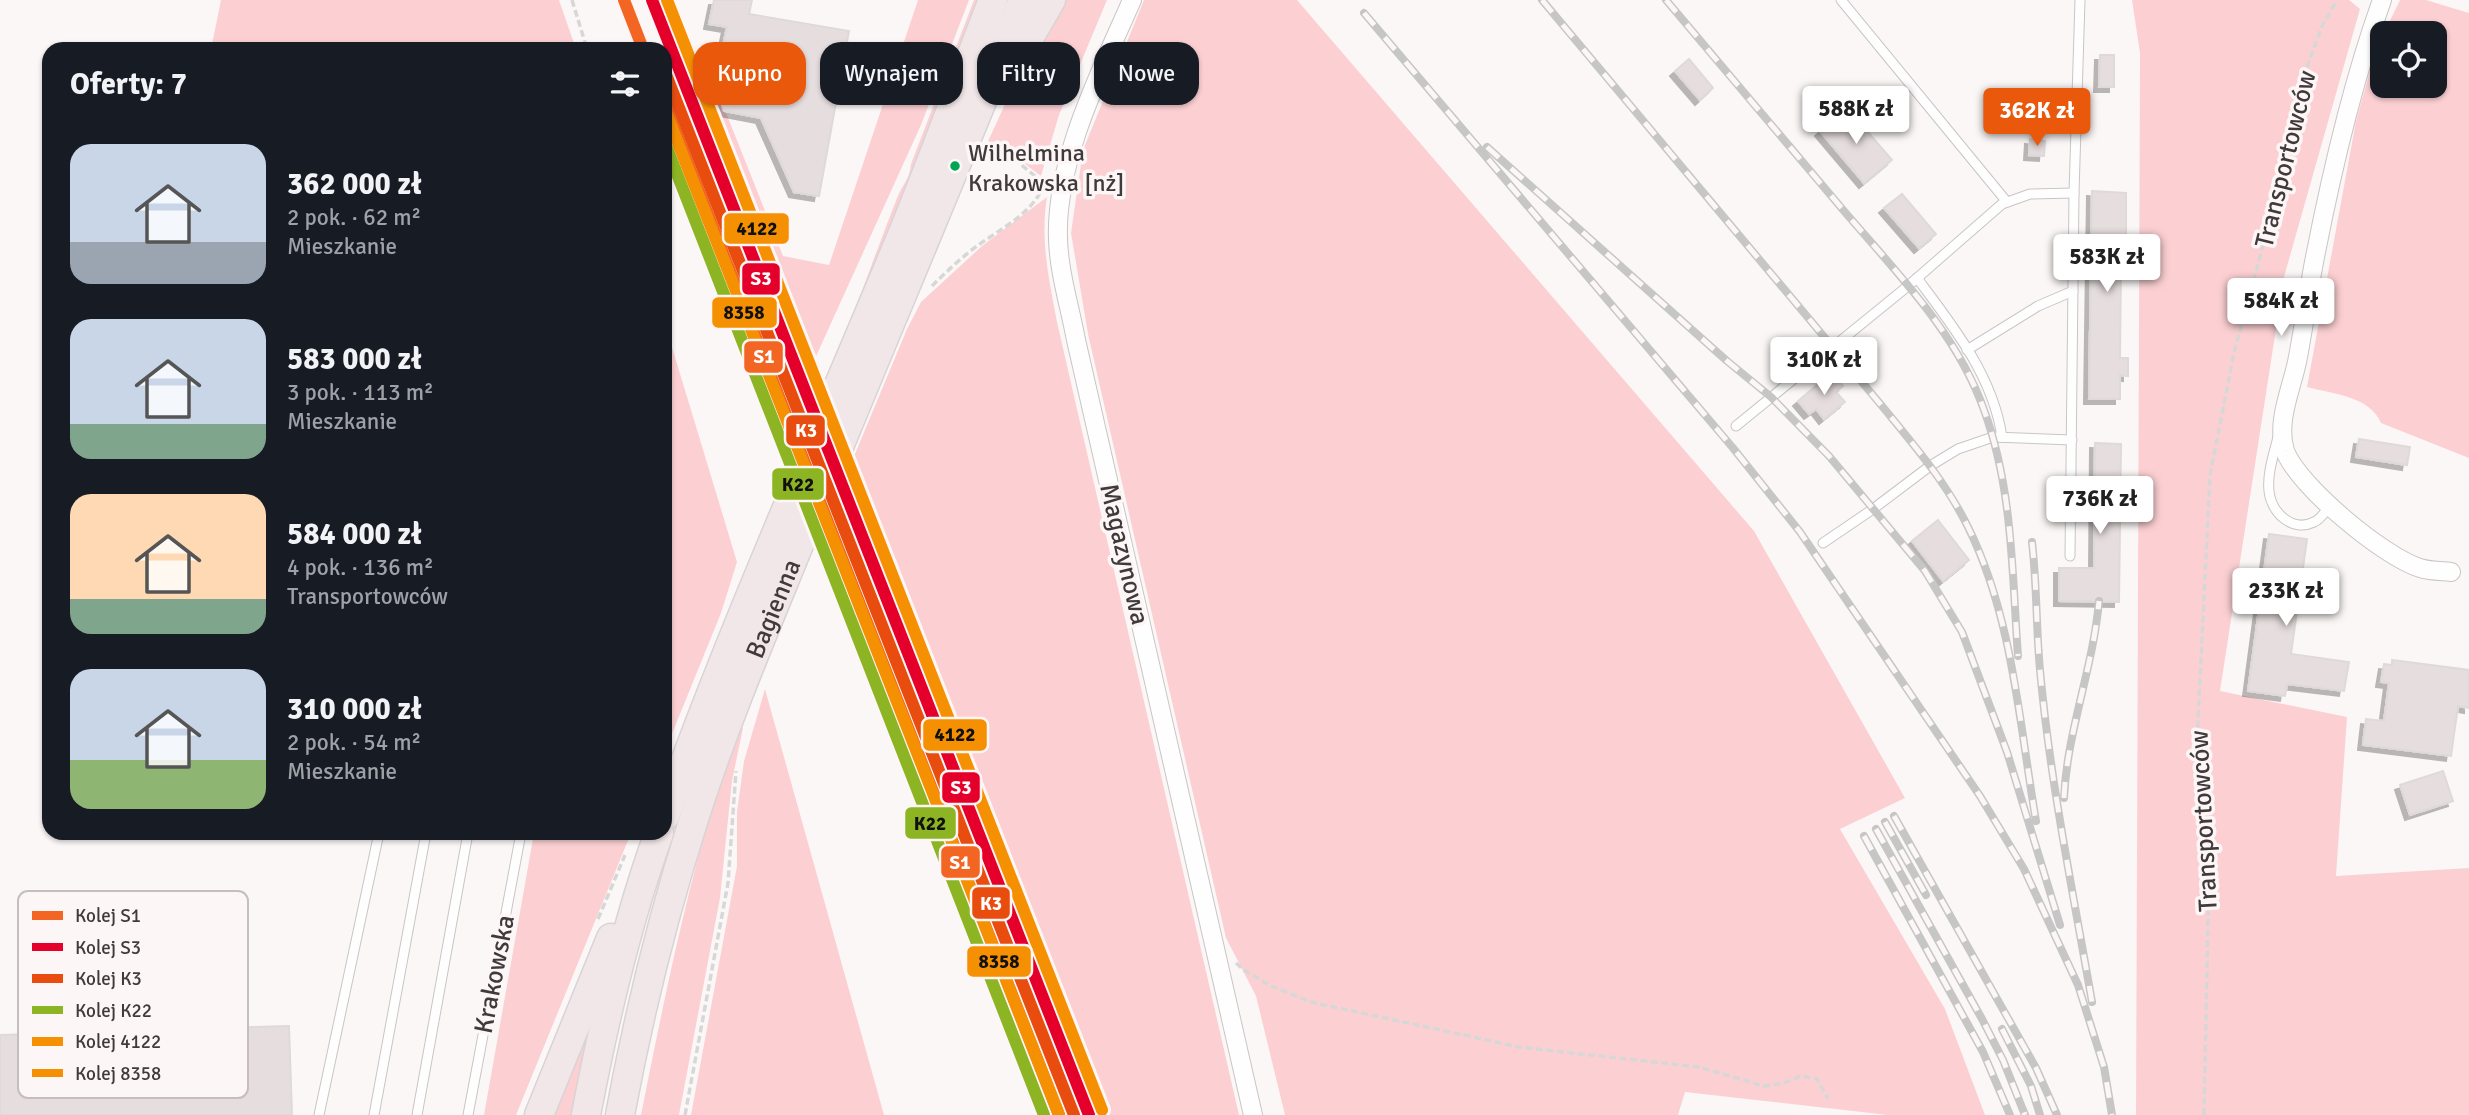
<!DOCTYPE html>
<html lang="pl">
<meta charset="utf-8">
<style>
:root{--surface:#171b24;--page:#242831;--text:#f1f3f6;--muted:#9ea1a6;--accent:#ea580c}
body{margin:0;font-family:Signika,sans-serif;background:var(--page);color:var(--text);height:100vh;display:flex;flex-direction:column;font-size:26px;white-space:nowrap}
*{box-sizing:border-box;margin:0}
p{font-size:23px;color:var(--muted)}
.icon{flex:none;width:38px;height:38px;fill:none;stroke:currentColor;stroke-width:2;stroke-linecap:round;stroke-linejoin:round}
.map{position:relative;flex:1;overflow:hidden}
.details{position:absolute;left:42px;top:42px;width:630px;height:798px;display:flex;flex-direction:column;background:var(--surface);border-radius:21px;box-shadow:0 2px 5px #0004}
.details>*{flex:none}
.banner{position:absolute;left:693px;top:42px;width:665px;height:63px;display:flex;gap:14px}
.fabs{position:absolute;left:2370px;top:21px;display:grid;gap:14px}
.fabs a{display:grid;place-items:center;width:77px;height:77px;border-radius:14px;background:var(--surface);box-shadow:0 2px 5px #0004;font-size:35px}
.price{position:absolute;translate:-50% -60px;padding:0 16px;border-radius:7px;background:#fff;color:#222;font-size:23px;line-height:46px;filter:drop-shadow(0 2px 4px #0008)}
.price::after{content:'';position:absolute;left:50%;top:42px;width:21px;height:16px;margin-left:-10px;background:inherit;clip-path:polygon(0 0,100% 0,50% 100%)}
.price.current{background:var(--accent);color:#fff}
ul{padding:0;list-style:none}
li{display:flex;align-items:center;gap:21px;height:175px;padding:0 28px}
li span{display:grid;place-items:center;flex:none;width:196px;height:140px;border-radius:21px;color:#555}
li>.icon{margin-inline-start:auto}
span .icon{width:84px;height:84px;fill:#fffc;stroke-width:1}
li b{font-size:30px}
h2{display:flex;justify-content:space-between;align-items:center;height:84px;padding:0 28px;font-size:30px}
.chip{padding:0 24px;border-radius:21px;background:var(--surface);box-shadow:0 2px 5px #0004;font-size:24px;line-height:63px}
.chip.current{background:var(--accent);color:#fff}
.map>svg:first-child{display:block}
</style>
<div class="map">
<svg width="2469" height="1115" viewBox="0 0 2469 1115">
<defs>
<filter id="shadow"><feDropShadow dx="-5" dy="5" stdDeviation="0" flood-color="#0004"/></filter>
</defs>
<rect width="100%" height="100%" fill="#fcf7f7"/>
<g fill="#fcd0d3">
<polygon points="221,0 559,0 576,49 211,49"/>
<polygon points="918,0 969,0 921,125 808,374 702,95 715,85 783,256 829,265"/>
<path d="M 974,0 L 981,0 L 928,139 L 851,321 C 866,280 881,239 897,198 C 902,185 910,179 911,164 Z"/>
<polygon points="1062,0 1107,0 1059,115 1041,176 1001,146 984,150 1024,63"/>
<polygon points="1144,0 1297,0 1754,531 1905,798 1840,829 1945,1009 1985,1115 1888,1115 1685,1092 1678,1115 1285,1115 1256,996 1226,938 1088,334 1071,233 1083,150"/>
<polygon points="2132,0 2349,0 2360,9 2284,277 2220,691 2347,717 2336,876 2469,868 2469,1115 2136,1115 2140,53"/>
<path d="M 2400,0 L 2426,0 L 2469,13 L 2469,458 L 2381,423 C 2370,396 2332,394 2307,387 L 2356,121 L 2375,53 L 2382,38 L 2382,86 L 2434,86 L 2434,33 L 2384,33 Z"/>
<path d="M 1047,197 C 1040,240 1049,280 1057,322 L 1239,1115 L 1098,1115 L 847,473 L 907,329 L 921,302 L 982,246 Z"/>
<polygon points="665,324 737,562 721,613 665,751"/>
<polygon points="765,689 884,1115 691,1115 737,866 737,812 744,761"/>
<path d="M 738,726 L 743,728 L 732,781 L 720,898 L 679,1115 L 641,1115 C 667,984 694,852 738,726 Z"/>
<polygon points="534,833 631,833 516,1115 484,1115"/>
<polygon points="593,1011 575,1115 550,1115"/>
</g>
<g fill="#e6ddde" stroke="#dfdada" stroke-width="2" filter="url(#shadow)">
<polygon points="714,0 752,0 749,14 849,31 819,196 794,192 761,118 724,111 715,85 727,27 709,24"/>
<polygon points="2100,55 2114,55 2114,87 2099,87"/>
<polygon points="1689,59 1713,88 1700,100 1675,71"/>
<polygon points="1847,108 1892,160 1864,183 1820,131"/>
<polygon points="2030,139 2045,141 2044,156 2029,155"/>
<polygon points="2092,191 2126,193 2126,261 2121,261 2120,358 2128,358 2128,376 2120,375 2120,399 2089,399"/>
<polygon points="1902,194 1936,234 1919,248 1884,208"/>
<polygon points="1832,372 1843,386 1836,392 1845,402 1824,419 1816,409 1809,414 1798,401"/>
<polygon points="2359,439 2410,447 2407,465 2356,457"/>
<polygon points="2095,443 2121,444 2119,602 2059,601 2059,568 2094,568"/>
<polygon points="1938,520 1969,560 1943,581 1912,541"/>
<polygon points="2269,534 2307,539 2291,654 2349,662 2344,691 2287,684 2285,696 2248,691"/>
<polygon points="2392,660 2469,670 2469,708 2458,706 2451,756 2363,745 2366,719 2384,721 2389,683 2381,682 2384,664 2392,665"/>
<polygon points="2443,771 2453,801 2410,815 2400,785"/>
<polygon points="289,1026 292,1115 0,1115 0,1035"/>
</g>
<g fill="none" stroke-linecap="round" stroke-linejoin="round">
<defs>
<g id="lane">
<polyline points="1841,0 2007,202"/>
<path d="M 1917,278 C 1953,326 1993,376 2002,437"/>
<polyline points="1967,350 2038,306 2073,291"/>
<polyline points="1736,426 1908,286 2002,204 2030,194 2074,193"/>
<path d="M 2278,437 C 2274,454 2267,473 2269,491 C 2271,512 2292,533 2314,522 C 2320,520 2325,512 2329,507"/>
<polyline points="1823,543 1873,509 1930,466 1958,449 1993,437 2072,440"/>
<polyline points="2070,556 2074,193 2080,0"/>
<polyline points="319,1115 379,833"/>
<polyline points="374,1115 426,833"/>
<polyline points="417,1115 468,833"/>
<polyline points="468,1115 521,833"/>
</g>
<g id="street">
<path d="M 1132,0 C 1101,71 1055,161 1058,239 C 1059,273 1070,307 1076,340 L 1253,1115"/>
<path d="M 2382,0 C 2352,83 2332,170 2315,257 C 2308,292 2304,327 2297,362 C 2291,390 2276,422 2285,451 C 2298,486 2384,557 2420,568 C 2429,571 2441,571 2451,572"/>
</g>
<g id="primary">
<polyline points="1006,72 1018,57 1051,0"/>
<path d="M 665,816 C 734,625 817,439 895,252 C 930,169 960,84 993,0"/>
<polyline points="539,1115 611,938"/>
<path d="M 586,1115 C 604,1020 626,924 659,833"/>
<path id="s1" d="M 620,1115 C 638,1018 662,920 692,825 C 724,723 767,624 807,525 C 878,349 953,176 1023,0"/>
</g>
</defs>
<use href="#lane" stroke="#cac4c5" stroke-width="11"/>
<use href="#street" stroke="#cac4c5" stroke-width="20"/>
<use href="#primary" stroke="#d8d4d5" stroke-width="31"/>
<g stroke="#d8d7d7" stroke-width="3.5" stroke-dasharray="7 3.5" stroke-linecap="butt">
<polyline points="572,0 587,49"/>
<polyline points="986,153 1002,149 1046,185"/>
<path d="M 932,286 C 946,272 961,258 977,246 C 1000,229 1034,213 1044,184"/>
<polyline points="598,919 625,855"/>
<polyline points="1236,963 1244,970 1269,985 1311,1002 1519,1047 1699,1067 1764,1086 1784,1083 1801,1076 1817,1079 1828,1099"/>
<polyline points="685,1115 728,883 736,771"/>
<polyline points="2204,1115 2209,871 2196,762 2210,475 2234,353 2282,175 2303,78 2322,26 2337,0"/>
</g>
<use href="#lane" stroke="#fffefe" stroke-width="9"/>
<use href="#street" stroke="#fffefe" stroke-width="18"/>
<use href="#primary" stroke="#f1e7e8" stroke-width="28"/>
<defs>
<g id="rail">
<path d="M 1542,0 L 1882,406 C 1913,444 1946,482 1968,527 C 2013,618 2019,722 2036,821"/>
<path d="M 1666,0 C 1725,70 1785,141 1844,211 C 1896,272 1957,333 1984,410 C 2013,489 2012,574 2018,656"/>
<polyline points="1364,13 1733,448 1800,532 1980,796 2024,869 2078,985 2104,1067 2112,1115"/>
<polyline points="1487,147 1727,361 1771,397 1829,456 1925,571 1962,632 2007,752 2060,925"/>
<path d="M 2032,542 C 2037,585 2036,627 2040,670 C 2050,781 2073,892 2092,1002"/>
<path d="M 2064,798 C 2067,731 2093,669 2099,601"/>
<polyline points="1894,816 2036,1068 2057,1115"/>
<polyline points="1885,822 1926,895"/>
<polyline points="1876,829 1982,1019 2003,1060 2025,1115"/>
<polyline points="1864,836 1983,1052 2010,1115"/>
<polyline points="2002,1029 2031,1086 2040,1115"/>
</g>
</defs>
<use href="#rail" stroke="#c7c6c6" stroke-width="8"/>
<use href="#rail" stroke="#fdf6f6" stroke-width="5" stroke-dasharray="16" stroke-linecap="butt"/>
<defs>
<g id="rail-1">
<polyline points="624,0 643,49"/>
<polyline points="665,104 1059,1115"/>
</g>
<polyline id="rail-2" points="652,0 1089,1115"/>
<polyline id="rail-3" points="665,72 1074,1115"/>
<polyline id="rail-4" points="665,143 1044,1115"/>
<polyline id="rail-5" points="667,0 1102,1110"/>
<polyline id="rail-6" points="665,110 1059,1115"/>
</defs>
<use href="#rail-1" stroke="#fdf6f6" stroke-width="18"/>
<use href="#rail-2" stroke="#fdf6f6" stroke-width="18"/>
<use href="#rail-3" stroke="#fdf6f6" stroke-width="18"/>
<use href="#rail-4" stroke="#fdf6f6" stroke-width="18"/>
<use href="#rail-5" stroke="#fdf6f6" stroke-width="18"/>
<use href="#rail-6" stroke="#fdf6f6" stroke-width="18"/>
<use href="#rail-1" stroke="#f26522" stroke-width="12"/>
<use href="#rail-2" stroke="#e4002b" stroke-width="12"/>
<use href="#rail-3" stroke="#e84d0f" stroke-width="12"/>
<use href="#rail-4" stroke="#8db422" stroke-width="12"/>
<use href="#rail-5" stroke="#f69003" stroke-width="12"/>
<use href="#rail-6" stroke="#f69003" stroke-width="12"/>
</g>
<circle fill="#00a651" stroke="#fdf6f6" stroke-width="2.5" cx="955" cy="166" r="6"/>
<g text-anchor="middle" stroke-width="7" stroke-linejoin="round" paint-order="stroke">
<g font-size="24" fill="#413a3b" stroke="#fdf6f6" text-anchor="start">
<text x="968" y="161">Wilhelmina<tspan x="968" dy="30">Krakowska [nż]</tspan></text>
</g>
<g font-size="26" fill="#413a3b" stroke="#fdf6f6">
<text transform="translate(2285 159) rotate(-76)" y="9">Transportowców</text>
<text transform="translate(1125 554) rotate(77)" y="9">Magazynowa</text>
<text dy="9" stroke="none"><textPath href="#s1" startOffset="530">Bagienna</textPath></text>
<text transform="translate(2203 821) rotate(-93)" y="9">Transportowców</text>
<text transform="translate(494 974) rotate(-79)" y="9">Krakowska</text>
</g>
</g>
<rect x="18" y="891" width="230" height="207" rx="10" fill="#fdf6f6" stroke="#c5bebe" stroke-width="2"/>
<rect x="32" y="911" width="31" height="9" fill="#f26522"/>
<rect x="32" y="943" width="31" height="8" fill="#e4002b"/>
<rect x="32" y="974" width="31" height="9" fill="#e84d0f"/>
<rect x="32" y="1006" width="31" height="8" fill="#8db422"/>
<rect x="32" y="1037" width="31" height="9" fill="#f69003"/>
<rect x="32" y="1069" width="31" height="8" fill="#f69003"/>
<g font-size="19" fill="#413a3b">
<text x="75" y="922">Kolej S1</text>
<text x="75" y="954">Kolej S3</text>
<text x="75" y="985">Kolej K3</text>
<text x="75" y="1017">Kolej K22</text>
<text x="75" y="1048">Kolej 4122</text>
<text x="75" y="1080">Kolej 8358</text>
</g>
<g stroke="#fdf6f6" stroke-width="2.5">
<rect x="723" y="212" width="67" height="33" rx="7" fill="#f69003"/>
<rect x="741" y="262" width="40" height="34" rx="7" fill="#e4002b"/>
<rect x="711" y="296" width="67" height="33" rx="7" fill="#f69003"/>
<rect x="743" y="340" width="41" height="34" rx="7" fill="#f26522"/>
<rect x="785" y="414" width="41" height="33" rx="7" fill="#e84d0f"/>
<rect x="771" y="467" width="54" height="34" rx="7" fill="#8db422"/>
<rect x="922" y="718" width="66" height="34" rx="7" fill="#f69003"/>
<rect x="941" y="771" width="40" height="33" rx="7" fill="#e4002b"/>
<rect x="904" y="806" width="53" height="34" rx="7" fill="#8db422"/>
<rect x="940" y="845" width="41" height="34" rx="7" fill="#f26522"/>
<rect x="971" y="886" width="40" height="34" rx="7" fill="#e84d0f"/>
<rect x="966" y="945" width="66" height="33" rx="7" fill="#f69003"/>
</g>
<g font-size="19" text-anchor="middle" font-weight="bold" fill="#fff">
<text x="761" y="285">S3</text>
<text x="764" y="363">S1</text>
<text x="806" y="437">K3</text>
<text x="961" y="794">S3</text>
<text x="960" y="869">S1</text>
<text x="991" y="910">K3</text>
</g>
<g font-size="19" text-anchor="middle" font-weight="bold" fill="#111">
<text x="757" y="235">4122</text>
<text x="744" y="319">8358</text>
<text x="798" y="491">K22</text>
<text x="955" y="741">4122</text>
<text x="930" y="830">K22</text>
<text x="999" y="968">8358</text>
</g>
</svg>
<div class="fabs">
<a><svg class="icon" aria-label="locate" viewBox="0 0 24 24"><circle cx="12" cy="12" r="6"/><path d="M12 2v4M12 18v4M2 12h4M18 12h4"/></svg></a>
</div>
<b class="price" style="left:1856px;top:146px">588K zł</b>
<b class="price current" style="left:2037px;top:148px">362K zł</b>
<b class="price" style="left:2107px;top:294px">583K zł</b>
<b class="price" style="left:2281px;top:338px">584K zł</b>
<b class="price" style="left:1824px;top:397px">310K zł</b>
<b class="price" style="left:2100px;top:536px">736K zł</b>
<b class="price" style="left:2286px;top:628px">233K zł</b>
<div class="banner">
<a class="chip current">Kupno</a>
<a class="chip">Wynajem</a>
<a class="chip">Filtry</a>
<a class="chip">Nowe</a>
</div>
<section class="details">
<h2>Oferty: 7<svg class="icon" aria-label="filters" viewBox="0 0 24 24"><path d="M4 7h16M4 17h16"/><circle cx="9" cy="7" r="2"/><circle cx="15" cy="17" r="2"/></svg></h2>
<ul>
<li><span style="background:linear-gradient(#c9d6e8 70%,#9aa5b1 0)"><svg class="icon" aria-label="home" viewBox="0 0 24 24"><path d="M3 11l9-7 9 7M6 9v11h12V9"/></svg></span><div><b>362 000 zł</b><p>2 pok. · 62 m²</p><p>Mieszkanie</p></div></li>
<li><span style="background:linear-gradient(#c9d6e8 75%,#7fa58c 0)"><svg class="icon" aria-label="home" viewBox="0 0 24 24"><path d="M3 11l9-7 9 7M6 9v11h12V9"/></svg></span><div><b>583 000 zł</b><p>3 pok. · 113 m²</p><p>Mieszkanie</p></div></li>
<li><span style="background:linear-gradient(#ffd9b3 75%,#7fa58c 0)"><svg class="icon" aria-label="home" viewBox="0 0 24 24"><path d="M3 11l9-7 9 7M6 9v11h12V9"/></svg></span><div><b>584 000 zł</b><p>4 pok. · 136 m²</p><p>Transportowców</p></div></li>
<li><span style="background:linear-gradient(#c9d6e8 65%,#8fb573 0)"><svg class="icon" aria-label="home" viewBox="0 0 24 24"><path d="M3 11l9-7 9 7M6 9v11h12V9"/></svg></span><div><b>310 000 zł</b><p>2 pok. · 54 m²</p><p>Mieszkanie</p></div></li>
</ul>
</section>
</div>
